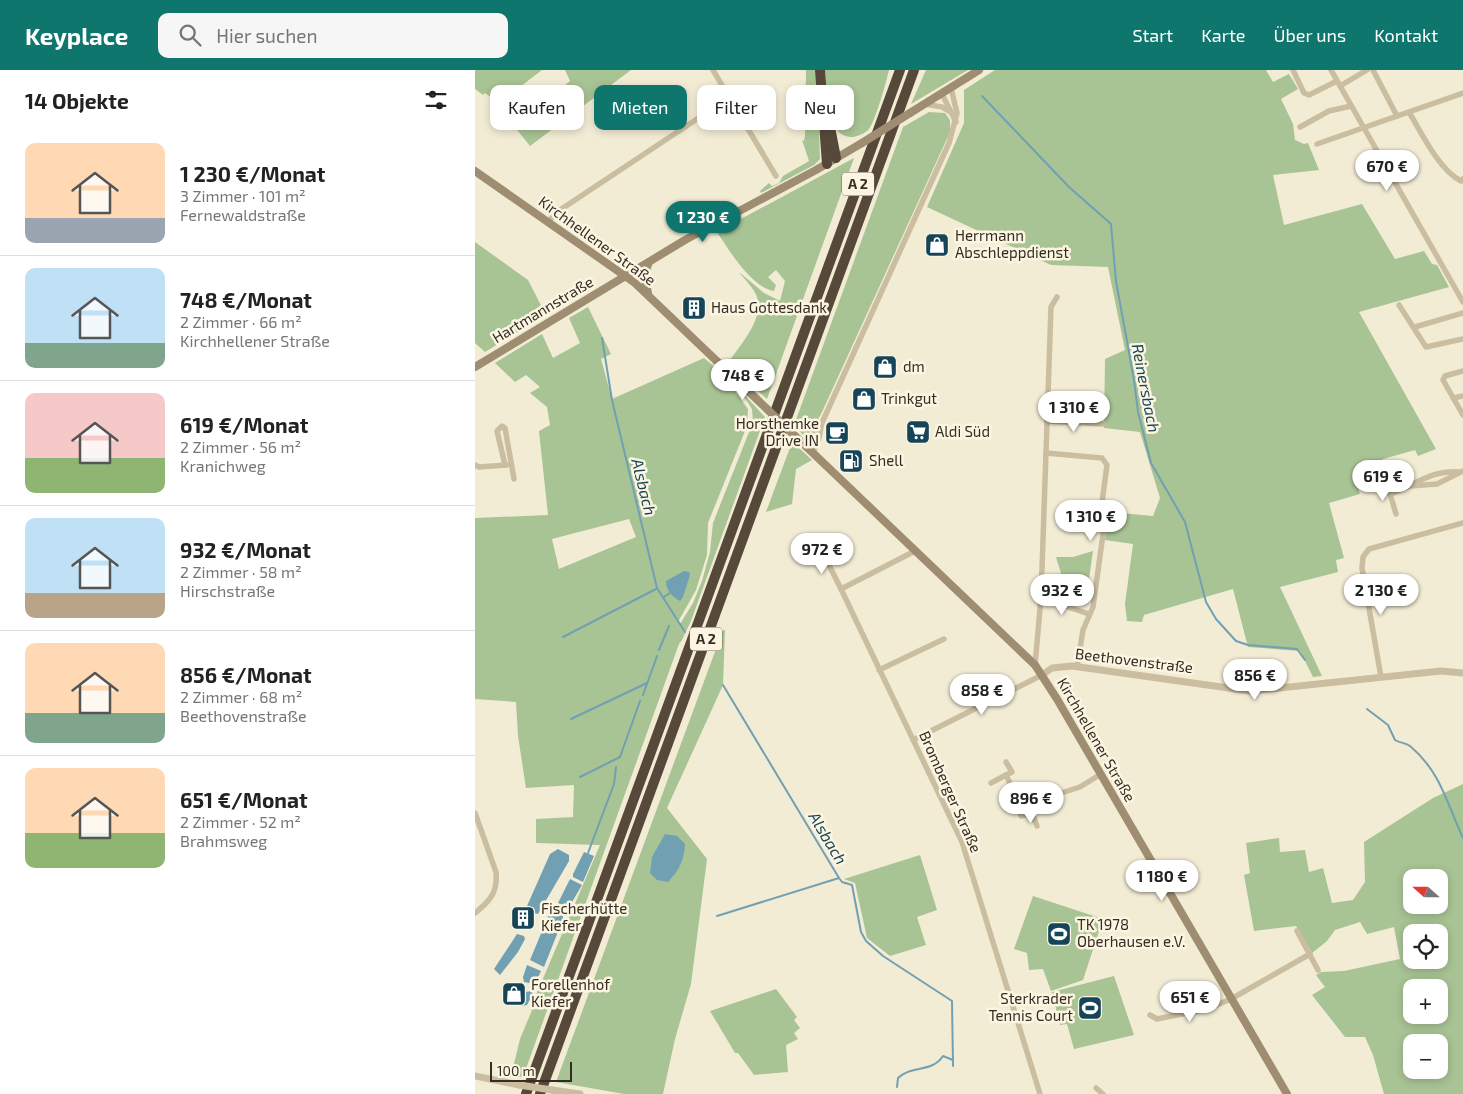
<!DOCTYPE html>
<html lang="de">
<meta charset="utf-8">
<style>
:root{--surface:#fff;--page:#f6f6f6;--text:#222;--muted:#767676;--line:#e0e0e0;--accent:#0f766e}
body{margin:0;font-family:"Exo 2",sans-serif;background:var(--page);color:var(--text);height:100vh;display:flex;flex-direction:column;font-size:19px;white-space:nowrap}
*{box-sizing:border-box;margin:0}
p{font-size:16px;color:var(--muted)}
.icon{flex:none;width:28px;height:28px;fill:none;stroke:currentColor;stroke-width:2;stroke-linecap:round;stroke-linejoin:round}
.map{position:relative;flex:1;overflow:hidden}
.drawer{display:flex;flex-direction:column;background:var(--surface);width:475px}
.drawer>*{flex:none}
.hud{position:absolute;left:15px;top:15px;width:475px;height:45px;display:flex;gap:10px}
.needle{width:32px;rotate:291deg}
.tools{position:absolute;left:928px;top:799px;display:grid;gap:10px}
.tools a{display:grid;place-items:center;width:45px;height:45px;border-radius:10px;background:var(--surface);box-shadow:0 2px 8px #0003;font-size:25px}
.scale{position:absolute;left:15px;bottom:12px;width:82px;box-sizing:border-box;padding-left:5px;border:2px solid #352d24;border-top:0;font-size:14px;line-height:18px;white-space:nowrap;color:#352d24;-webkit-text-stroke:4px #fbf5e1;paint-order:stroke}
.price{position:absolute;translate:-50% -42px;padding:0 11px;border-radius:18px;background:#fff;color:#222;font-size:16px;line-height:32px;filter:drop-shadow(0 1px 2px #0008)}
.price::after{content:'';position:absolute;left:50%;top:30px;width:15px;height:11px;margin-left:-8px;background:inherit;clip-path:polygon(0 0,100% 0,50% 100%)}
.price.selected{background:var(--accent);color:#fff}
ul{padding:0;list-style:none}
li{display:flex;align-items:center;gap:15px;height:125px;padding:0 25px}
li+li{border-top:1px solid var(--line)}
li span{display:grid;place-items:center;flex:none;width:140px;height:100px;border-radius:10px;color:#555}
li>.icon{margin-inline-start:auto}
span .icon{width:60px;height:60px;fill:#fffc;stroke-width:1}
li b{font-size:21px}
h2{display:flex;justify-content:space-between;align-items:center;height:60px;padding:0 25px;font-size:21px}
.tag{padding:0 18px;border-radius:10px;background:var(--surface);box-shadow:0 2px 8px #0003;font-size:18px;line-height:45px}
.tag.selected{background:var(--accent);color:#fff}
header{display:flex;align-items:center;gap:30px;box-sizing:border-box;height:70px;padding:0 25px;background:var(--accent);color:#fff}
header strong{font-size:24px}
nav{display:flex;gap:28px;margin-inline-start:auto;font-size:18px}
.search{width:350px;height:45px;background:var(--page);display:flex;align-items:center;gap:12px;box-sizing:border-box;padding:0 18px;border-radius:10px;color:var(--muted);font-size:19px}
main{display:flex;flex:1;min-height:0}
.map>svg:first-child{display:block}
</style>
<header>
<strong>Keyplace</strong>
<div class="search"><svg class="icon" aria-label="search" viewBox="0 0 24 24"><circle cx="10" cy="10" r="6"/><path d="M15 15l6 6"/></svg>Hier suchen</div>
<nav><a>Start</a><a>Karte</a><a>Über uns</a><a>Kontakt</a></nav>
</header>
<main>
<section class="drawer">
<h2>14 Objekte<svg class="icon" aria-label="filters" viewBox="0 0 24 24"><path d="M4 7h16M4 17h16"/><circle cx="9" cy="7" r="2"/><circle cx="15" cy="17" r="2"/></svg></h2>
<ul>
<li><span style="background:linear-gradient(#ffd9b3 75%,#9aa5b1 0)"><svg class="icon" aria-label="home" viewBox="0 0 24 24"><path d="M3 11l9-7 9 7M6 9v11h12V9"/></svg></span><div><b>1 230 €/Monat</b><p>3 Zimmer · 101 m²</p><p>Fernewaldstraße</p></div></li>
<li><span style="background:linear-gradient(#bfe0f5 75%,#7fa58c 0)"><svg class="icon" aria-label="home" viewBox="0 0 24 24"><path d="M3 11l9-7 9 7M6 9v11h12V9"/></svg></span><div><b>748 €/Monat</b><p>2 Zimmer · 66 m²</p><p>Kirchhellener Straße</p></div></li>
<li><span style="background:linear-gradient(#f6c9c9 65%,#8fb573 0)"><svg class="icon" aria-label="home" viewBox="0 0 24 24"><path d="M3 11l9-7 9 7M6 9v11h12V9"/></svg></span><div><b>619 €/Monat</b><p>2 Zimmer · 56 m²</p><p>Kranichweg</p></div></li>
<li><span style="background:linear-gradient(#bfe0f5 75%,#b9a48a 0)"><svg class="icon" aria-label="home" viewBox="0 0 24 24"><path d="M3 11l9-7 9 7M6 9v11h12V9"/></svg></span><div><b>932 €/Monat</b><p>2 Zimmer · 58 m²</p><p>Hirschstraße</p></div></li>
<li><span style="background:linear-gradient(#ffd9b3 70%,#7fa58c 0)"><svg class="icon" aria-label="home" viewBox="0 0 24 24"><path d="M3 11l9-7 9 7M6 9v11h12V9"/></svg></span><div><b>856 €/Monat</b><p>2 Zimmer · 68 m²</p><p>Beethovenstraße</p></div></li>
<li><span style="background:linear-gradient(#ffd9b3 65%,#8fb573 0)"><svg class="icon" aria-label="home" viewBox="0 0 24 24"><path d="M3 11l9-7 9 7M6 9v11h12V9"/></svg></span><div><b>651 €/Monat</b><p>2 Zimmer · 52 m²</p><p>Brahmsweg</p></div></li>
</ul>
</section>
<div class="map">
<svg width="988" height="1024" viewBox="0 0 988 1024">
<rect width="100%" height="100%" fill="#f3ecd5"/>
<g fill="#a8c394" fill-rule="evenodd">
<polygon points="0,0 67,0 24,33 10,23 8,25 0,19"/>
<polygon points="90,0 156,0 55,76 39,56 95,11"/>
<polygon points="331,0 342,0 345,89 339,95 286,123 285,121 294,113 297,116 304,113 308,106 334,91 327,70 329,71 330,66"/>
<path d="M 350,0 L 414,0 C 411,13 401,49 394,59 C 391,63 380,68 375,67 C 349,64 352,20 350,0 Z"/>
<polygon points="451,0 493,0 436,34"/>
<polygon points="520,0 791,0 798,12 814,4 823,19 806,29 818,54 820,70 829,74 833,73 844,100 798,105 809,155 887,134 920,189 949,181 957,194 962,195 974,217 884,242 961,379 943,386 940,380 908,389 904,394 878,402 885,424 854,433 869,488 861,490 863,502 805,517 847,606 838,607 825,581 773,577 758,519 669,545 667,552 652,551 650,534 658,474 630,470 634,442 678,446 685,428 665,362 629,358 630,289 650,280 633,197 576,195 452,137 489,53 489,20"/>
<polygon points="454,42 470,43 475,50 475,62 347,342 336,362 329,366 319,355 428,57"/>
<path d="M 379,88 L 292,329 L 253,293 C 265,275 289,250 282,227 C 279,218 269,209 264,202 L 289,223 L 305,231 L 310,211 L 301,200 L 293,207 L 301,215 L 299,221 C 277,218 254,180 242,162 Z"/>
<polygon points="0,172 53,210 71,245 10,282 0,273"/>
<path d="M 113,237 L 136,284 L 126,289 L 137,329 L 229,288 L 258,312 L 260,321 L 273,339 L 272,356 L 233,453 L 232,485 L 221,520 L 203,552 L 205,554 L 218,533 L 227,511 L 235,482 L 238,453 L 278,352 L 277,339 L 264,319 L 290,347 L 216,551 L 207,570 L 204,574 L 48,1007 L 36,1006 L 45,969 L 57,940 L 55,939 L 125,775 L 61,773 L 61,749 L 98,747 L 99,715 L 51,718 L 43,666 L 41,632 L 0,629 L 0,448 L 73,445 L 64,361 L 75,355 L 72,337 L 55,323 L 65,317 L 51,305 L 40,312 L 20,293 L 67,264 L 78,288 L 105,273 L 94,248 ZM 154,449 L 161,467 L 84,499 L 77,469 Z"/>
<polygon points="316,375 324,378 337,390 321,399 317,434 291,442"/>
<polygon points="618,481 614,509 600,507 588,510 581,487 598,487"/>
<polygon points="248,560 250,560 248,615 192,738 232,789 216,914 200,969 188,1024 149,1024 81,1012"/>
<path d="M 988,714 L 988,1024 L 909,1024 L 898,985 L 890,967 L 870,967 L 837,925 L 850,917 L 841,905 L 846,902 L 869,901 L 925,889 L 919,857 L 892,864 L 885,852 L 860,860 L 852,871 L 837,883 L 821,856 L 779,861 L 769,805 L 775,803 L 771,773 L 804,768 L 805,782 L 830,780 L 834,802 L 848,798 L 857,833 L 878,830 L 890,812 L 889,772 L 958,728 ZM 936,808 L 964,808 L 964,835 L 936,835 ZM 936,862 L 964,862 L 964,890 L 936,890 ZM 936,918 L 964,918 L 964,945 L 936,945 ZM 936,972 L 964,972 L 964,1000 L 936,1000 Z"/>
<polygon points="445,785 462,840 442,847 451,875 415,886 392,868 380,813 369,809"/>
<polygon points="558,826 628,849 608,910 576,921 568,899 554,900 552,883 539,879"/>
<polygon points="639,906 659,965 599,979 592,954 585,955 577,922"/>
<polygon points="301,919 322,947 319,950 325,958 319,963 323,969 311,975 313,1002 279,1005 263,983 260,983 235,941"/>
</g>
<g fill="#71a0b2">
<path d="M 209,501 L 214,502 L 215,505 L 208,527 L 205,531 C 197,527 191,520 191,511 Z"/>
<path d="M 190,764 L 202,766 L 210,774 C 209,791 204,800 193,812 L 182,810 L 175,803 L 177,787 Z"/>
<polygon points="83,779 94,785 94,791 63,844 54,842 52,836 75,784"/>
<polygon points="109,782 119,786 108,812 98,807 98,804"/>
<polygon points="95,809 107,815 93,839 90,839 83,833"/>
<polygon points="79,841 88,844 88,849 69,897 55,890 75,842"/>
<polygon points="42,864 49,866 50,869 43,882 25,905 19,899"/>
<polygon points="52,895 66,901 60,914 49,912 48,907"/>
<polygon points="57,921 58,924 52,935 46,936 44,933 50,922"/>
</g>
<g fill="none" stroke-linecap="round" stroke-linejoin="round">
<g stroke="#71a0b2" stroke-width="2">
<polyline points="507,26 594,117 636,154 641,211 659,310 663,342 676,393 710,452 731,532 741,549 761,571 773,575 822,579 830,590"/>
<polyline points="127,268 137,330 182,518 210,562"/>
<polyline points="189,527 195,523"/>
<polyline points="88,567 181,519"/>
<polyline points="184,580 194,556"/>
<polyline points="248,615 364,808 367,812 377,815 386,862 391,871 408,886 477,931 478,996"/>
<polyline points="168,625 182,586"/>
<path d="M 892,639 L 913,655 L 920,670 C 925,673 931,673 935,676 C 966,702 972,734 988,768"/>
<polyline points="96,649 172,613"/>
<polyline points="105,707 145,687 165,631"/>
<polyline points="113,783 139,714 141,697"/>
<polyline points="242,846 364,808"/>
<path d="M 422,1017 L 423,1008 C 436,995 457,1003 468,986 L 478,990"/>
</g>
<g stroke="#cbbea0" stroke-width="5.5">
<polyline points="238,0 301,106"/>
<polyline points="818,0 829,23 834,25 862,11"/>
<polyline points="856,0 988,232"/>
<polyline points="898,0 922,46"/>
<polyline points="865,16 892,0"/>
<polyline points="467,24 481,52"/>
<polyline points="450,34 467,37 474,41"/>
<path d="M 934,42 C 946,62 964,100 986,111 L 988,109"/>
<polyline points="825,57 854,41 876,36"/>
<polyline points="842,74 988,23"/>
<polyline points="74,152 79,144 255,27"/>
<polyline points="924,235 951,277 988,269"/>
<polyline points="940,257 988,243"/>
<polyline points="988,301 970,306 968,310 988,345"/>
<polyline points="573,324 627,327"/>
<polyline points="978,328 988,326"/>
<polyline points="572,351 628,354"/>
<polyline points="329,375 346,355 474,73 482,43 476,18"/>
<polyline points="338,383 344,368 346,357"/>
<polyline points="571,383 627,388 632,395 626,440 629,457 618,537 608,560 602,597"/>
<polyline points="0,395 4,397 32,395"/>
<polyline points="30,395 22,361 27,356 30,358 39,409"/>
<path d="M 907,399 L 915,424 C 939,416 957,399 984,402"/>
<polyline points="935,416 962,414 988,401"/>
<polyline points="915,424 921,444"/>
<polyline points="347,481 366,519"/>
<polyline points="440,481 366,519 487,772 565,1024"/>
<polyline points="566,528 614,544"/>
<polyline points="560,595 566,528 576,237 582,227"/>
<polyline points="404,600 469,569"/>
<polyline points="906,607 887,498 888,487 894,479 988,453"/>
<polyline points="438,670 567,605"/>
<polyline points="531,705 537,702 531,692"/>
<polyline points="516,713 531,705 544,732 543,737 605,717 626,704"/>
<polyline points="543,737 546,746 557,743 554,732"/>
<path d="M 0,743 L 21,802 C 23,822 15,831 0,843"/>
<polyline points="557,743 562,756"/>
<polyline points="822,861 843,900"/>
<polyline points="675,945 682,949 732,939 756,929 835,884"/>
<polyline points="621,1018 628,1024"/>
</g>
<g stroke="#cbbea0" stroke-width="7">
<polyline points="567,605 577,598 597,596 775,621 966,601 988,603"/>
<polyline points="0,1006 44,1015"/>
<polyline points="77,1020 105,1024"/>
</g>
<g stroke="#9f8d71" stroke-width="8">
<polyline points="435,43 504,0"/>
<polyline points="0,101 160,213 292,339"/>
<polyline points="173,223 169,206 174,192"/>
<polyline points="0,297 210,170 341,100 387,73"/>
<polyline points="317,363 560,595 582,629 812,1024"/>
</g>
<g stroke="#56493a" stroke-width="10">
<polyline points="345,0 352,94"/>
<polyline points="353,47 361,88"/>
<polyline points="51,1024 425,0"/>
<polyline points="65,1024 439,0"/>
</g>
<polyline stroke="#cbbea0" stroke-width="7" points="44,1015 77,1020"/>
<g stroke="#9f8d71" stroke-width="8">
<polyline points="387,73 435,43"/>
<polyline points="292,339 317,363"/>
</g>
</g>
<defs>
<symbol id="shop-square" viewBox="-11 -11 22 22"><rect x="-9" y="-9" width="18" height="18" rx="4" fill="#164559" stroke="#fbf5e1"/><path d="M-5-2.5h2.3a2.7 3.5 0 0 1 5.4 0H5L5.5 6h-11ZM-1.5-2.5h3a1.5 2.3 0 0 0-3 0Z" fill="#fff"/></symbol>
<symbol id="building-square" viewBox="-11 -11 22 22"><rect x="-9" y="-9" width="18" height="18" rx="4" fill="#164559" stroke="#fbf5e1"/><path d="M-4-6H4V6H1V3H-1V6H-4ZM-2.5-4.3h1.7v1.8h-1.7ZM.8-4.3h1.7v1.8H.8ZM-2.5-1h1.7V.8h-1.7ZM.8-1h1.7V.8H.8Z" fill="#fff"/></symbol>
<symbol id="supermarket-square" viewBox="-11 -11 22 22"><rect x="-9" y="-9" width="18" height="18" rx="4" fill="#164559" stroke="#fbf5e1"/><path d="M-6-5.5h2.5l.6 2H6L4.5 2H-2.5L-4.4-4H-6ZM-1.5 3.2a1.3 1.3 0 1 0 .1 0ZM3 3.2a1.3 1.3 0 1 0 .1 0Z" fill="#fff"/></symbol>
<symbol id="cafe-square" viewBox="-11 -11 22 22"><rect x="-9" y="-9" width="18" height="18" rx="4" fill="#164559" stroke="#fbf5e1"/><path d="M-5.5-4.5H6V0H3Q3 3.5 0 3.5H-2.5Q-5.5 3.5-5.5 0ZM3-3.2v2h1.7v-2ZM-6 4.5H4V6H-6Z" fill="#fff"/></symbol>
<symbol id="fuel-square" viewBox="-11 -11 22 22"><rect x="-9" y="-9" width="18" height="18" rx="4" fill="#164559" stroke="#fbf5e1"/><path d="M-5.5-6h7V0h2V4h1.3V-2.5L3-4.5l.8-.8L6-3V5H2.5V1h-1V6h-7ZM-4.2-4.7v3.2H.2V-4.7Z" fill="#fff"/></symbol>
<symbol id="stadium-square" viewBox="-11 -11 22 22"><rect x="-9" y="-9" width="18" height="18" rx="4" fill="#164559" stroke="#fbf5e1"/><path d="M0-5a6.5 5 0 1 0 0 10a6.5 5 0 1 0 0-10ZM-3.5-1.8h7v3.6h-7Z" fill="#fff"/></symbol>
</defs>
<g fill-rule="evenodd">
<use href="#shop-square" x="448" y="161" width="28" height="28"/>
<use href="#building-square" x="205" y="224" width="28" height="28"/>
<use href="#shop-square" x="396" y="283" width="28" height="28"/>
<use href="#shop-square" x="375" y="315" width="28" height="28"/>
<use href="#supermarket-square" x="429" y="348" width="28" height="28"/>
<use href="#cafe-square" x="348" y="349" width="28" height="28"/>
<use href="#fuel-square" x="362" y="377" width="28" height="28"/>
<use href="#building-square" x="34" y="834" width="28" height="28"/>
<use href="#stadium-square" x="570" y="850" width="28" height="28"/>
<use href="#shop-square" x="25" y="910" width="28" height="28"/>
<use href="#stadium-square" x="601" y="924" width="28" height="28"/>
</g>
<g text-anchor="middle" stroke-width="5" stroke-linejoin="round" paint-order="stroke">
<g fill="#fbf5e1" stroke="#70695d" stroke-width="1">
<rect x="367" y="102.5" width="32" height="23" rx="4"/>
<rect x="215" y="557.5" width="32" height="23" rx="4"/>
</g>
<g font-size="14" font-weight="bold" fill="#352d24">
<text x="383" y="119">A 2</text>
<text x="231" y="574">A 2</text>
</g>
<g font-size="15" fill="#352d24" stroke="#fbf5e1" text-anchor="start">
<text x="480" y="171">Herrmann<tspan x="480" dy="17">Abschleppdienst</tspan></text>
<text x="236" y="243">Haus Gottesdank</text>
<text x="428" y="302">dm</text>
<text x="406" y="334">Trinkgut</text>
<text x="344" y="359" text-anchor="end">Horsthemke<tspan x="344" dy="17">Drive IN</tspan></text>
<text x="460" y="367">Aldi Süd</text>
<text x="394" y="396">Shell</text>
<text x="66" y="844">Fischerhütte<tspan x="66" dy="17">Kiefer</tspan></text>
<text x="602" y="860">TK 1978<tspan x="602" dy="17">Oberhausen e.V.</tspan></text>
<text x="56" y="920">Forellenhof<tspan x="56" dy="17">Kiefer</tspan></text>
<text x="598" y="934" text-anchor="end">Sterkrader<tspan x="598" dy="17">Tennis Court</tspan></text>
</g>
<g font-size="15" fill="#352d24" stroke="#fbf5e1">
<text transform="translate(122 171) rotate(36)" y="5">Kirchhellener Straße</text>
<text transform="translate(68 240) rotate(-31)" y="5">Hartmannstraße</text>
<text transform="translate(659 591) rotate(7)" y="5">Beethovenstraße</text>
<text transform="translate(621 670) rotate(60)" y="5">Kirchhellener Straße</text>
<text transform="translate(475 722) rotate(66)" y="5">Bromberger Straße</text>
</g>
<g font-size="16" font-style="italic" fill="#164559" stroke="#fbf5e1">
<text transform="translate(671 318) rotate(79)" y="6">Reinersbach</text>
<text transform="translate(169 417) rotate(76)" y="6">Alsbach</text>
<text transform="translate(353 768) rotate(59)" y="6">Alsbach</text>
</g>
</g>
</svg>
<div class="tools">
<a><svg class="needle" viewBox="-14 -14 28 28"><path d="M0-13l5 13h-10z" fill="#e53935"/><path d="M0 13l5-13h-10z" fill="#767676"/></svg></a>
<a><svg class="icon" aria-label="locate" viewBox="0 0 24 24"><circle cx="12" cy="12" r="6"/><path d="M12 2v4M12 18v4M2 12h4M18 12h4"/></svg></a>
<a>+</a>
<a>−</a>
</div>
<div class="scale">100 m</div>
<b class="price" style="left:912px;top:122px">670 €</b>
<b class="price selected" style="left:228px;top:173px">1 230 €</b>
<b class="price" style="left:268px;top:331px">748 €</b>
<b class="price" style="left:599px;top:363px">1 310 €</b>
<b class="price" style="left:908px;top:432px">619 €</b>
<b class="price" style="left:616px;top:472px">1 310 €</b>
<b class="price" style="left:347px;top:505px">972 €</b>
<b class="price" style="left:587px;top:546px">932 €</b>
<b class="price" style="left:906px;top:546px">2 130 €</b>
<b class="price" style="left:780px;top:631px">856 €</b>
<b class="price" style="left:507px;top:646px">858 €</b>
<b class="price" style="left:556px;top:754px">896 €</b>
<b class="price" style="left:687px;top:832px">1 180 €</b>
<b class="price" style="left:715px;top:953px">651 €</b>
<div class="hud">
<a class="tag">Kaufen</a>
<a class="tag selected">Mieten</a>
<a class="tag">Filter</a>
<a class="tag">Neu</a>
</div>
</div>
</main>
